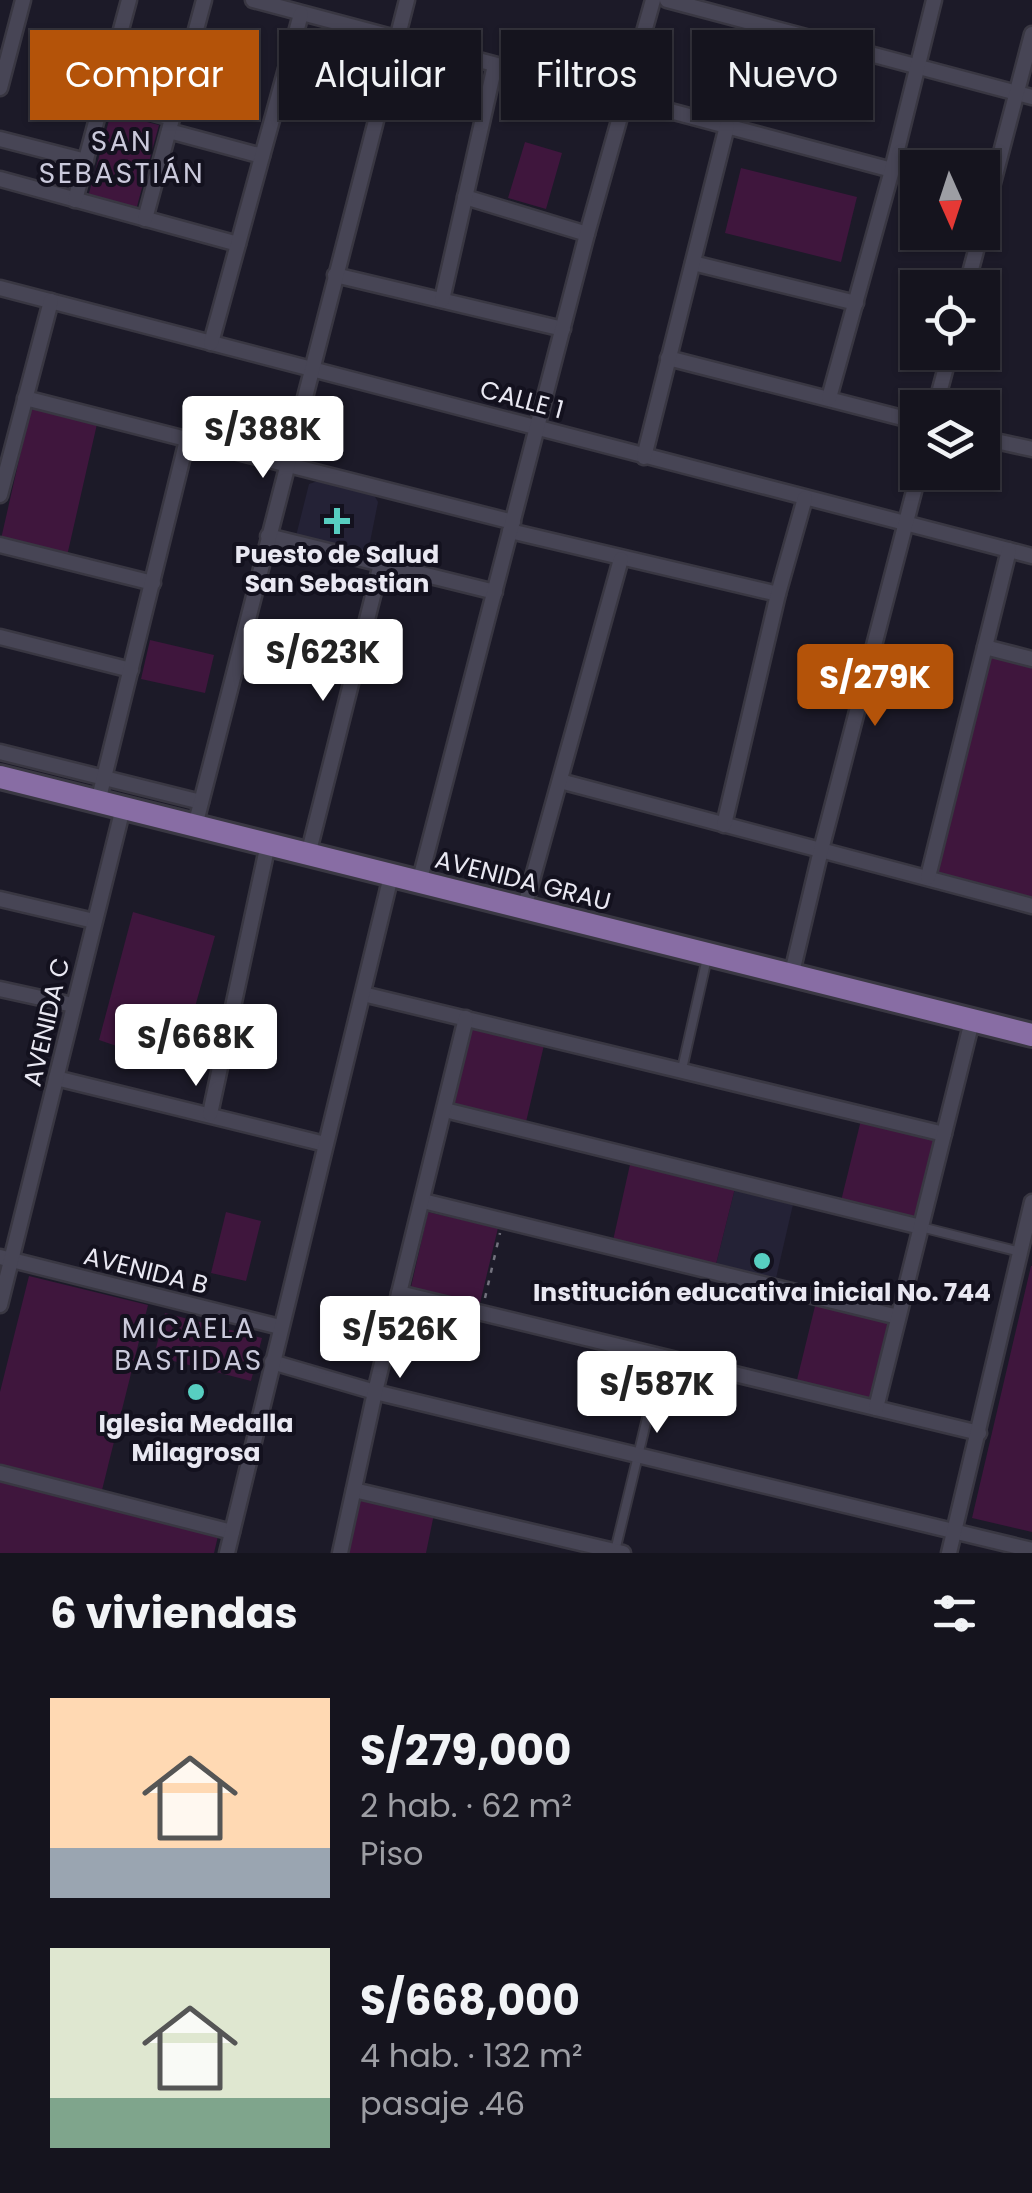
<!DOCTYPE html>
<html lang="es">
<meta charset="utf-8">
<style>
:root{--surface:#15141e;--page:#22212b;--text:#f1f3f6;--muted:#9d9ea4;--line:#34333c;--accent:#b45309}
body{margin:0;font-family:Poppins,sans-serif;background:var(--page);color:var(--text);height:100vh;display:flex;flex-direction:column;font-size:38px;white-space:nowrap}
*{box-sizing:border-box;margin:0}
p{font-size:32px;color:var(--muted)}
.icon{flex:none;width:55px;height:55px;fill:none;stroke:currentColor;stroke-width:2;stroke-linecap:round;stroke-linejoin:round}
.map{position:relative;height:1553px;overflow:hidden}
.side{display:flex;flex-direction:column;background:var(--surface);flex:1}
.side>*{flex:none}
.guide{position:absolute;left:30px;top:30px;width:972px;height:90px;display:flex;gap:20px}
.needle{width:65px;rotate:177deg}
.fabs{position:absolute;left:900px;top:150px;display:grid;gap:20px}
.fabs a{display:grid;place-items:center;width:100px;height:100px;border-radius:0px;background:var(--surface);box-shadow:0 2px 8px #0004,0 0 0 2px var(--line);font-size:50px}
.price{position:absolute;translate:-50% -85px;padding:0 22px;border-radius:10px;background:#fff;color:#222;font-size:32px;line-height:65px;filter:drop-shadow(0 2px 5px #0008)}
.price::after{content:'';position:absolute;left:50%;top:60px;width:30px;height:22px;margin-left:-15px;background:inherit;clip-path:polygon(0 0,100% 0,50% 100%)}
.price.current{background:var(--accent);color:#fff}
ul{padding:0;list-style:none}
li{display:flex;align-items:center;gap:30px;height:250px;padding:0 50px}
li span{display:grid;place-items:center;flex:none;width:280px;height:200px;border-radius:0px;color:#555}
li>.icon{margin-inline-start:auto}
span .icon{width:120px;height:120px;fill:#fffc;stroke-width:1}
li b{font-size:42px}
h2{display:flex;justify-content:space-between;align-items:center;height:120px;padding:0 50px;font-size:42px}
.chip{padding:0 35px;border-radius:0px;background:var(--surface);box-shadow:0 2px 8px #0004,0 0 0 2px var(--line);font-size:35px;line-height:90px}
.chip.current{background:var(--accent);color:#fff}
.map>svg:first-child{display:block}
</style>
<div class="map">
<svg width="1032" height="1553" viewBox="0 0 1032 1553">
<rect width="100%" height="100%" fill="#1c1a28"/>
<g fill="#242236">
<polygon points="318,481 374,495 378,502 368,552 361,557 295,540 309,484"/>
<polygon points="736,1184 794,1200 774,1287 714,1272"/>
</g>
<g fill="#3f163d">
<polygon points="111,113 159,125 136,210 88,197"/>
<polygon points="525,142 562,153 546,209 508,198"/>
<polygon points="741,168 857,197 841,262 725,233"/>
<polygon points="31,407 97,424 67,556 1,539"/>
<polygon points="150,640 214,655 205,693 141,679"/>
<polygon points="988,655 1032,667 1032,900 929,871"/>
<polygon points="133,912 215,936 178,1067 99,1040"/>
<polygon points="472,1028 544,1045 526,1122 454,1105"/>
<polygon points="861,1120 935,1138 914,1219 841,1201"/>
<polygon points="631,1160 736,1184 714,1272 612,1245"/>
<polygon points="226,1212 261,1221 246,1281 211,1273"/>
<polygon points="428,1212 498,1228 480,1303 411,1287"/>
<polygon points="1031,1266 1032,1266 1032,1532 972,1518"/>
<polygon points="29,1276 148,1305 102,1490 0,1465 0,1392"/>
<polygon points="816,1302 892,1320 873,1401 796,1384"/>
<polygon points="165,1313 262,1338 251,1381 154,1356"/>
<polygon points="0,1482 218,1536 214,1553 0,1553"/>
<polygon points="360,1497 434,1514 426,1553 348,1553"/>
</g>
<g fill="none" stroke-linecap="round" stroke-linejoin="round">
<defs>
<g id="service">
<polyline points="682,1069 707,958"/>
<polyline points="921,1227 1020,1252"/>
<polyline points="615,1551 662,1356"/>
</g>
<g id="minor">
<polyline points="253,0 892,170"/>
<polyline points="667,0 1032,97"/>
<polyline points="0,88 23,0"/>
<polyline points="103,99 172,118"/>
<polyline points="169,131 262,156"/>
<polyline points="0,139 86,161"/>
<polyline points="0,179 238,244"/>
<polyline points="465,197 587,234"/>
<polyline points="75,200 129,0"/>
<polyline points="145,219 204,0"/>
<polyline points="982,225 1032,34"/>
<polyline points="693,263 856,303"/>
<polyline points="335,275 563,329"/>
<polyline points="0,288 1032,556"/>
<polyline points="966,288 981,232"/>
<polyline points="442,300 495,65"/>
<polyline points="211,343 301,14"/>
<polyline points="668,358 918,422"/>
<polyline points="25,398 513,522"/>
<polyline points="829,398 892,170 934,0"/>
<polyline points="935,408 950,352"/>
<polyline points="982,438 1032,449"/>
<polyline points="644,457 727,126"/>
<polyline points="0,495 51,301"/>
<polyline points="510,531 778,594"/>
<polyline points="268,536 495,592"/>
<polyline points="0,545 153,583"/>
<polyline points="0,637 131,670"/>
<polyline points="985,647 1032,659"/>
<polyline points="0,752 201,802"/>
<polyline points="560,781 1032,906"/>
<polyline points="98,802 187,440"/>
<polyline points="724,825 778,594 805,498"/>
<polyline points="195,826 407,0"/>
<polyline points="308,855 381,564"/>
<polyline points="928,877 1009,550"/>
<polyline points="419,883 587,234 653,0"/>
<polyline points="0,899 94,921"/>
<polyline points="524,909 621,559"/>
<polyline points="791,977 821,850 919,472"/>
<polyline points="0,989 73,1005"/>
<polyline points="363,994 944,1134"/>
<polyline points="56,1078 325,1144"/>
<polyline points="445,1110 921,1227"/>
<polyline points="210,1114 268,844"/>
<polyline points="423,1201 898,1317"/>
<polyline points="0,1257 280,1327"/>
<polyline points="399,1293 979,1433"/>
<polyline points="0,1305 123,808"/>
<polyline points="272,1362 375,1392 1032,1550"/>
<polyline points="876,1408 972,1021"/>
<polyline points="0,1473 232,1532"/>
<polyline points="354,1490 623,1553"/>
<polyline points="227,1553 391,876"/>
<polyline points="340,1553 375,1392 466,1018"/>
<polyline points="949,1553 1032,1202"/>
</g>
<polyline id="primary" points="0,777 1032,1035"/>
</defs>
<use href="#service" stroke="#393742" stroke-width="12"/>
<use href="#minor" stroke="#393742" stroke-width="19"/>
<use href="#primary" stroke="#393742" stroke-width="28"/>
<polyline stroke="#73727e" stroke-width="2.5" stroke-dasharray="5 8" stroke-linecap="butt" points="485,1298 500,1233"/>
<use href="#service" stroke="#474555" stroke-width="8"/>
<use href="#minor" stroke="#474555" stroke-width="14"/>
<use href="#primary" stroke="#886da4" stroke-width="22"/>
</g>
<g fill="#57cec1" stroke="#13111e" stroke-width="4">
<path d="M332 506h10v10h10v10h-10v10h-10v-10h-10v-10h10z"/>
<circle cx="762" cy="1261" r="10"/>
<circle cx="196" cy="1392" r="10"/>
</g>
<g text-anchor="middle" stroke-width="8" stroke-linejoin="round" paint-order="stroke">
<g font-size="25" fill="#e9e8f2" stroke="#13111e">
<text transform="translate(522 399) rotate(15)" y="9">CALLE 1</text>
<text transform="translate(523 880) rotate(14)" y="9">AVENIDA GRAU</text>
<text transform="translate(46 1022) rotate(-77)" y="9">AVENIDA C</text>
<text transform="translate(146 1270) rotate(14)" y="9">AVENIDA B</text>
</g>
<g font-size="25" font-weight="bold" fill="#e9e8f2" stroke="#13111e">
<text x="337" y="563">Puesto de Salud<tspan x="337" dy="29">San Sebastian</tspan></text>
<text x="762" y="1301">Institución educativa inicial No. 744</text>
<text x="196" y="1432">Iglesia Medalla<tspan x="196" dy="29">Milagrosa</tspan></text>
</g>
<g font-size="28" letter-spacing="2.5" fill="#cac9db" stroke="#13111e">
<text x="122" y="151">SAN<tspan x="122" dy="32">SEBASTIÁN</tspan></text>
<text x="189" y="1338">MICAELA<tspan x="189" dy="32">BASTIDAS</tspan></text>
</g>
</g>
</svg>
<div class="fabs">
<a><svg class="needle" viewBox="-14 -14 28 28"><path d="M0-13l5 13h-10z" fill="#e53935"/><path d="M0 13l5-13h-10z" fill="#9d9ea4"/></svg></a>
<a><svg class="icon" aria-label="locate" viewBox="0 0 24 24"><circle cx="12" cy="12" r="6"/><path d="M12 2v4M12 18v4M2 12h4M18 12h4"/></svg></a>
<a><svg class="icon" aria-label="layers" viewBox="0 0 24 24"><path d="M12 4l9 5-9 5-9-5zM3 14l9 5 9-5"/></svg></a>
</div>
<b class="price" style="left:263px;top:481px">S/388K</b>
<b class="price" style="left:323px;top:704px">S/623K</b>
<b class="price current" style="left:875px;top:729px">S/279K</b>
<b class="price" style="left:196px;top:1089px">S/668K</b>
<b class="price" style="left:400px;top:1381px">S/526K</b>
<b class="price" style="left:657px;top:1436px">S/587K</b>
<div class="guide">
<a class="chip current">Comprar</a>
<a class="chip">Alquilar</a>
<a class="chip">Filtros</a>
<a class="chip">Nuevo</a>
</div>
</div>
<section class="side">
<h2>6 viviendas<svg class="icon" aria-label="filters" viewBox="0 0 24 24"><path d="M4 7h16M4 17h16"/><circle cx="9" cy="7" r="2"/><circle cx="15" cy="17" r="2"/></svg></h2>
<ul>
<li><span style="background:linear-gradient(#ffd9b3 75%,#9aa5b1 0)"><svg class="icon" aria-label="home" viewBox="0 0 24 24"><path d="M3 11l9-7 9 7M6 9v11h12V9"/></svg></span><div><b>S/279,000</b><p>2 hab. · 62 m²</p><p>Piso</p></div></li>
<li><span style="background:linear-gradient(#dfe7d0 75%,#7fa58c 0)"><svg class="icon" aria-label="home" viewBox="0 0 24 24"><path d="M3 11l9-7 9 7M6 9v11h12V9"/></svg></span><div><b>S/668,000</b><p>4 hab. · 132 m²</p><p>pasaje .46</p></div></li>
</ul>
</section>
